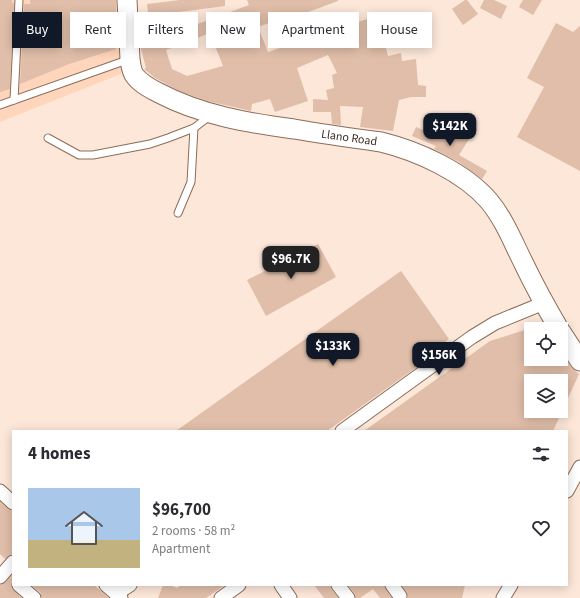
<!DOCTYPE html>
<meta charset="utf-8">
<style>
:root{--surface:#fff;--page:#f2f2f3;--text:#2b2b33;--muted:#7c7c81;--accent:#111827}
body{margin:0;font-family:"Source Sans 3",sans-serif;background:var(--page);color:var(--text);height:100vh;display:flex;flex-direction:column;font-size:15px;white-space:nowrap}
*{box-sizing:border-box;margin:0}
p{font-size:13px;color:var(--muted)}
.icon{flex:none;width:22px;height:22px;fill:none;stroke:currentColor;stroke-width:2;stroke-linecap:round;stroke-linejoin:round}
.map{position:relative;flex:1;overflow:hidden}
.details{position:absolute;left:12px;top:430px;width:556px;height:156px;display:flex;flex-direction:column;background:var(--surface);border-radius:0px;box-shadow:0 2px 10px #0003}
.details>*{flex:none}
.top-card{position:absolute;left:12px;top:12px;width:556px;height:36px;display:flex;gap:8px}
.buttons{position:absolute;left:524px;top:322px;display:grid;gap:8px}
.buttons a{display:grid;place-items:center;width:44px;height:44px;border-radius:0px;background:var(--surface);box-shadow:0 2px 10px #0003;font-size:20px}
.price{position:absolute;translate:-50% -34px;padding:0 9px;border-radius:8px;background:var(--accent);color:#fff;font-size:13px;line-height:26px;filter:drop-shadow(0 1px 2px #0008)}
.price::after{content:'';position:absolute;left:50%;top:24px;width:12px;height:9px;margin-left:-6px;background:inherit;clip-path:polygon(0 0,100% 0,50% 100%)}
.price.on{background:#222;color:#fff}
ul{padding:0;list-style:none}
li{display:flex;align-items:center;gap:12px;height:100px;padding:0 16px}
li span{display:grid;place-items:center;flex:none;width:112px;height:80px;border-radius:0px;color:#555}
li>.icon{margin-inline-start:auto}
span .icon{width:48px;height:48px;fill:#fffc;stroke-width:1}
li b{font-size:17px}
h2{display:flex;justify-content:space-between;align-items:center;height:48px;padding:0 16px;font-size:17px}
.chip{padding:0 14px;border-radius:0px;background:var(--surface);box-shadow:0 2px 10px #0003;font-size:14px;line-height:36px}
.chip.on{background:var(--accent);color:#fff}
.map>svg:first-child{display:block}
</style>
<div class="map">
<svg width="580" height="598" viewBox="0 0 580 598">
<rect width="100%" height="100%" fill="#fce7d9"/>
<polygon fill="#ffd5bb" points="0,0 121,0 123,73 0,122"/>
<g fill="#e0bea9" fill-rule="evenodd">
<polygon points="0,0 12,0 12,3 14,3 10,89 0,92"/>
<polygon points="30,0 116,0 116,49 69,64 20,84 24,4 30,4"/>
<path d="M 180,0 L 225,0 L 225,6 L 156,15 L 162,37 L 249,5 L 247,0 L 338,0 L 338,1 L 292,18 L 291,15 L 258,27 L 268,52 L 298,42 L 299,48 L 321,40 L 320,37 L 350,27 L 349,25 L 367,19 L 369,27 L 367,32 L 371,44 L 384,40 L 388,56 L 401,53 L 402,61 L 416,59 L 418,85 L 426,86 L 426,97 L 411,97 L 399,100 L 393,131 L 360,127 L 363,107 L 340,106 L 341,125 L 332,124 L 331,112 L 313,112 L 313,99 L 328,100 L 326,90 L 334,88 L 332,75 L 337,73 L 328,55 L 297,68 L 308,101 L 275,112 L 270,99 L 252,104 L 251,111 L 207,101 L 179,91 L 155,78 L 144,69 L 146,68 L 140,45 L 140,34 L 150,30 L 147,4 ZM 210,33 L 223,66 L 187,76 L 172,69 L 166,50 Z"/>
<polygon points="465,0 467,0 478,14 463,25 452,9"/>
<polygon points="484,0 494,0 507,6 501,19 480,8"/>
<polygon points="523,0 542,0 533,15 519,7"/>
<polygon points="556,23 573,32 580,26 580,171 517,137 544,87 527,78"/>
<polygon points="447,126 469,139 459,155 487,171 482,179 459,162 434,149 436,146 412,136 416,127 441,137"/>
<polygon points="318,244 336,277 266,316 247,280"/>
<polygon points="401,271 449,339 416,363 418,366 327,431 176,431"/>
<path d="M 531,328 L 531,359 L 561,359 L 561,352 L 571,367 L 579,374 L 553,431 L 364,431 L 490,341 ZM 531,381 L 561,381 L 561,411 L 531,411 Z"/>
<polygon points="0,502 13,512 13,554 10,555 5,559 0,554"/>
<polygon points="13,574 12,588 22,598 0,598 0,585 6,582"/>
<polygon points="31,585 94,585 109,598 42,598 40,592"/>
<polygon points="163,585 169,585 177,588 181,585 225,585 206,598 158,598"/>
<polygon points="314,585 330,585 332,590 338,598 324,598"/>
<polygon points="348,585 384,585 386,590 392,598 380,598 373,589 360,598 356,598 354,593"/>
<polygon points="402,585 465,585 462,598 408,598 407,592"/>
</g>
<g fill="none" stroke-linecap="round" stroke-linejoin="round">
<defs>
<g id="service">
<polyline points="14,100 19,0"/>
<polyline points="0,105 130,59"/>
<polyline points="48,138 79,155 93,155 150,144 168,138 194,128 211,115"/>
<polyline points="178,213 191,182 194,128"/>
</g>
<g id="minor">
<polyline points="342,431 472,337 495,323 544,303"/>
<polyline points="0,491 13,503"/>
<polyline points="567,491 580,467"/>
<polyline points="0,577 13,562"/>
<polyline points="19,585 34,598"/>
<polyline points="106,585 121,598"/>
<polyline points="281,585 290,598"/>
<polyline points="338,585 348,598"/>
<polyline points="392,585 400,596"/>
<polyline points="116,594 130,585"/>
<polyline points="221,598 239,585"/>
<polyline points="503,598 511,585"/>
</g>
<g id="secondary">
<path id="s1" d="M 127,0 L 130,59 C 131,65 131,71 135,76 C 141,84 151,89 159,93 C 201,115 248,123 294,129 C 323,134 352,138 381,142 C 418,151 464,172 489,201 C 504,219 513,242 523,262 C 534,285 546,307 559,329"/>
<polyline points="561,332 580,361"/>
</g>
</defs>
<use href="#service" stroke="#8c6d59" stroke-width="9"/>
<use href="#minor" stroke="#8c6d59" stroke-width="15"/>
<use href="#secondary" stroke="#8c6d59" stroke-width="21"/>
<use href="#service" stroke="#fff" stroke-width="7"/>
<use href="#minor" stroke="#fff" stroke-width="13"/>
<use href="#secondary" stroke="#fff" stroke-width="19"/>
</g>
<g text-anchor="middle" stroke-width="4" stroke-linejoin="round" paint-order="stroke">
<g font-size="12" fill="#382b23" stroke="#fff">
<text dy="4" stroke="none"><textPath href="#s1" startOffset="303">Llano Road</textPath></text>
</g>
</g>
</svg>
<div class="buttons">
<a><svg class="icon" aria-label="locate" viewBox="0 0 24 24"><circle cx="12" cy="12" r="6"/><path d="M12 2v4M12 18v4M2 12h4M18 12h4"/></svg></a>
<a><svg class="icon" aria-label="layers" viewBox="0 0 24 24"><path d="M12 4l9 5-9 5-9-5zM3 14l9 5 9-5"/></svg></a>
</div>
<b class="price" style="left:450px;top:147px">$142K</b>
<b class="price on" style="left:291px;top:280px">$96.7K</b>
<b class="price" style="left:333px;top:367px">$133K</b>
<b class="price" style="left:439px;top:376px">$156K</b>
<div class="top-card">
<a class="chip on">Buy</a>
<a class="chip">Rent</a>
<a class="chip">Filters</a>
<a class="chip">New</a>
<a class="chip">Apartment</a>
<a class="chip">House</a>
</div>
<section class="details">
<h2>4 homes<svg class="icon" aria-label="filters" viewBox="0 0 24 24"><path d="M4 7h16M4 17h16"/><circle cx="9" cy="7" r="2"/><circle cx="15" cy="17" r="2"/></svg></h2>
<ul>
<li><span style="background:linear-gradient(#a9c7e8 65%,#c2b280 0)"><svg class="icon" aria-label="home" viewBox="0 0 24 24"><path d="M3 11l9-7 9 7M6 9v11h12V9"/></svg></span><div><b>$96,700</b><p>2 rooms · 58 m²</p><p>Apartment</p></div><svg class="icon" aria-label="heart" viewBox="0 0 24 24"><path d="M12 20l-8-8c-3-5 5-10 8-4 3-6 11-1 8 4z"/></svg></li>
</ul>
</section>
</div>
